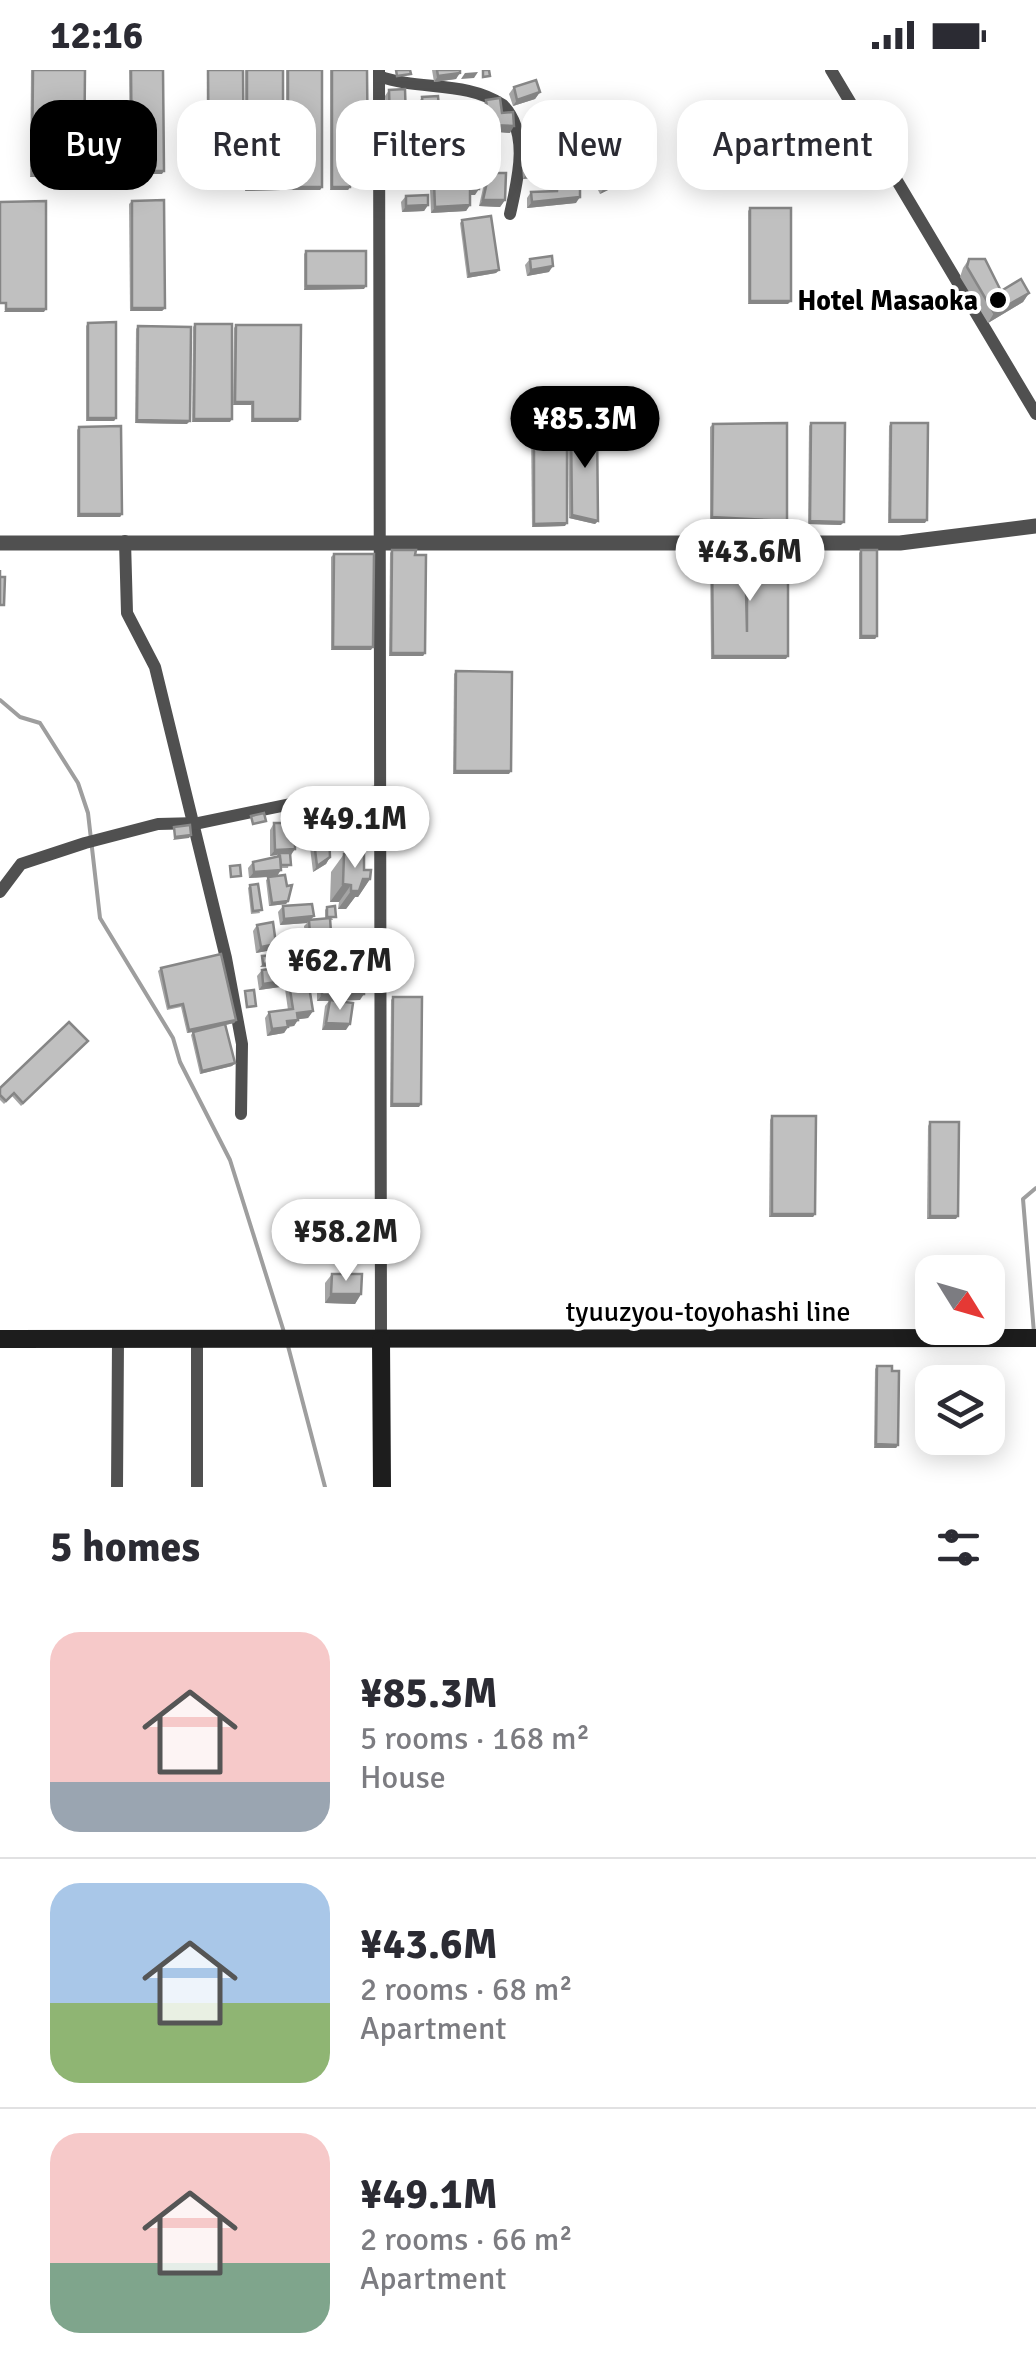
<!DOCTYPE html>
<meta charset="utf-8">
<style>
:root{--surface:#fff;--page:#f7f7f7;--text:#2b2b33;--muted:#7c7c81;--line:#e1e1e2;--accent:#000}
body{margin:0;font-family:Signika,sans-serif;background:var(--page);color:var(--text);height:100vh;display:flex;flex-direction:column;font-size:38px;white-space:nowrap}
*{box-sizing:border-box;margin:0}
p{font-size:32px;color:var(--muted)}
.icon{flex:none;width:55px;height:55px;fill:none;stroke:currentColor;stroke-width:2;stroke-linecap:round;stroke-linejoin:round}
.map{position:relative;height:1417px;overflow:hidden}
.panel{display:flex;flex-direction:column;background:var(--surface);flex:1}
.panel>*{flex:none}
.hud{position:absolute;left:30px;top:30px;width:978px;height:90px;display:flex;gap:20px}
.needle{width:65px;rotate:127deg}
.fabs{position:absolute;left:915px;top:1185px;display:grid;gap:20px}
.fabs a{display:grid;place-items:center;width:90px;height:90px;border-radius:20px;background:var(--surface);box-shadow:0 5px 25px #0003;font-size:50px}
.price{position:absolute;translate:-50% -85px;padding:0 22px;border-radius:35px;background:#fff;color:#222;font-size:32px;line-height:65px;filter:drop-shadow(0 2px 5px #0008)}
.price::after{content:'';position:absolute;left:50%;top:60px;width:30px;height:22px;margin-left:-15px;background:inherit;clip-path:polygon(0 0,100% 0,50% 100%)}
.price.current{background:var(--accent);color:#fff}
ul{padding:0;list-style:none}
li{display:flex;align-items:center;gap:30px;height:250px;padding:0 50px}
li+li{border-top:2px solid var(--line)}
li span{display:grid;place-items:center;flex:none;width:280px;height:200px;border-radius:30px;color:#555}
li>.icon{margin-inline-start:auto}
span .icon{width:120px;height:120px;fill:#fffc;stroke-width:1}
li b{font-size:42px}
h2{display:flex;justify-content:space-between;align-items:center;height:120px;padding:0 50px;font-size:42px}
.chip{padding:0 35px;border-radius:30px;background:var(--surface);box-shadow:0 5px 25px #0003;font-size:35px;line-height:90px}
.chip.current{background:var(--accent);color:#fff}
.status{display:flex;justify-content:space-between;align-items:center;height:70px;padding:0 50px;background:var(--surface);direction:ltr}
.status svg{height:28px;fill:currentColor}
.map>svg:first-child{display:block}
</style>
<div class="status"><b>12:16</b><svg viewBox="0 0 49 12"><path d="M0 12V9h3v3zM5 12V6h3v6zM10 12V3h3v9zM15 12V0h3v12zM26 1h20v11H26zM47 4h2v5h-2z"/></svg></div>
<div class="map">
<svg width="1036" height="1417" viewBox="0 0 1036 1417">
<rect width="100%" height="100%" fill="#fff"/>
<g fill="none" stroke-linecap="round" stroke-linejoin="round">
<g stroke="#9e9e9e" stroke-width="4">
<polyline points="0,630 20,647 40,653 78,713 88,743 100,848 173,968 180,992 230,1090 284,1262"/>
<polyline points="1034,1263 1023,1129 1036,1118"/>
<polyline points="288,1276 325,1417"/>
</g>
<g stroke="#505050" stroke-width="12">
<polyline points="379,0 381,1270"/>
<polyline points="831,0 1036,344"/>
<path d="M 379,6 C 419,21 465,10 503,35 C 530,64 518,108 510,144"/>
<polyline points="125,471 127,543 155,597 226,888 242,974 241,1044"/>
<polyline points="0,822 21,794 85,773 158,754 199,753 325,727 381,721"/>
<polyline points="117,1417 118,1271"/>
<polyline points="197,1417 197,1271"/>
</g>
<polyline stroke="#505050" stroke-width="15" points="0,473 900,473 1036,456"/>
<g stroke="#1d1d1d" stroke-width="18">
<polyline points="0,1269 1036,1268"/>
<polyline points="381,1270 382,1417"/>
</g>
</g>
<g fill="#a5a5a5">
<polygon points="31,0 85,0 82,107 30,107"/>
<polygon points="129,0 163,0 162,104 130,104"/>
<polygon points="207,0 243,0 244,117 242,120 206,120"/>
<polygon points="245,0 283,0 283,117 281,120 245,121"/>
<polygon points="286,0 322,0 322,117 320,120 286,120"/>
<polygon points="330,0 367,0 368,100 366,104 350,104 350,117 348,120 330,120"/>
<polygon points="432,0 460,0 456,9 434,12"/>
<polygon points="514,17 540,22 535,29 513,36 509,24"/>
<polygon points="389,20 401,57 386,58 385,26"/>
<polygon points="422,27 441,60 436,66 420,68 420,61 415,75 386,74 386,67 390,61 420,58 418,33"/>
<polygon points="486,30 502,43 510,63 488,61 488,67 484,73 448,77 446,63 451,56 451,44 453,41 465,53 463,55 484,53 482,36"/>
<polygon points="561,64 578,71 588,86 581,88 577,96 564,99 576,133 527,138 527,128 531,122 553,121 555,105 559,99 563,99 557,70"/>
<polygon points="526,90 548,106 523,109 522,96"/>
<polygon points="594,96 612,118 600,124 589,102"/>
<polygon points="489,103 505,130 500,137 479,136 485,109"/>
<polygon points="434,113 475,125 470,125 470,135 466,141 431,143 430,119"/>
<polygon points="406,126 428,135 424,141 402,142 401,132"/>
<polygon points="132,131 165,238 162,241 130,241 129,134"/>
<polygon points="750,138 788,234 748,234 748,141"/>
<polygon points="462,150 499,200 496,203 467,208 460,153"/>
<polygon points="306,181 364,219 304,220 304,184"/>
<polygon points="530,189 549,202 527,206 525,195"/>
<polygon points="969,189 1001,221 1029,223 1023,232 988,253 960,207 963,198"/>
<polygon points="88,253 116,348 114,351 86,351 86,256"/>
<polygon points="195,254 230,352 192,352 193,257"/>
<polygon points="236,255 298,352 251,352 251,335 233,335 234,258"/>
<polygon points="138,256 187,354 135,353 136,259"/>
<polygon points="811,353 841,455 808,454 809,356"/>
<polygon points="891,353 925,453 888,453 889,356"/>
<polygon points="571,354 598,451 595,454 569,448 568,357"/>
<polygon points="713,354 784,454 710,450 710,357"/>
<polygon points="534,355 565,456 532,457 531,358"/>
<polygon points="79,357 122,444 120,447 77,447 77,360"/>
<polygon points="392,480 425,583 423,586 389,586 390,483"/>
<polygon points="861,480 877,566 875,569 859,569 859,483"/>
<polygon points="747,481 786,589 711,589 710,485 712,482 745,485"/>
<polygon points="334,484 371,580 331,580 331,487"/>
<polygon points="456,601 509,704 453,704 454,604"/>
<polygon points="346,728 358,755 360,776 340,777 340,761 344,755 342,756 342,734"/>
<polygon points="307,738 323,758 315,759 316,763 330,787 326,794 313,802 309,769 299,770 299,760 301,757 304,757 303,744"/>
<polygon points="274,753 290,785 288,798 281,798 277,806 288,831 286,834 269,836 266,810 270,807 249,808 248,798 253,792 277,787 277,785 270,786 270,760"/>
<polygon points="344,784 364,800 370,809 358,827 355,827 346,839 338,839 339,832 330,832 331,802"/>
<polygon points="250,815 260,843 251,844 248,818"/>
<polygon points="283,836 311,850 325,849 325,840 327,837 333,850 330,850 328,883 319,884 318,894 308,895 307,888 305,892 286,894 285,883 289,877 306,876 304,856 307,853 280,855 278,842"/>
<polygon points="257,855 272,880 256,883 253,861"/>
<polygon points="344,891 360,930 336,931 346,960 322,960 325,936 329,931 317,931 317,918 322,912 339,912 339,897"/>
<polygon points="161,898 236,950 234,953 226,955 235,993 232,996 200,1004 191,965 193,962 187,963 181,937 167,940 158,901"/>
<polygon points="262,900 302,911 313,941 308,948 298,949 294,956 288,957 284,963 267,966 265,948 269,942 288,940 285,919 287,916 259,920 257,906"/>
<polygon points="393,927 419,1037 390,1037 391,930"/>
<polygon points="85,974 21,1036 12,1026 4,1034 0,1030 0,1018"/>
<polygon points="772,1046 815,1144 813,1147 769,1147 770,1050"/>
<polygon points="930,1052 956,1149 927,1149 928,1056"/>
<polygon points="332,1204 361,1224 355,1234 325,1233 325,1213"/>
<polygon points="877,1296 898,1375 896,1378 874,1378 875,1299"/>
</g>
<g fill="#868686">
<polygon points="478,2 474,8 461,9 465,3"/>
<polygon points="460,3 456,9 434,12 438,6"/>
<polygon points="540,22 535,29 513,36 517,30"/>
<polygon points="390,51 406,51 401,57 386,58"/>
<polygon points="489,55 514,56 510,63 485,61"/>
<polygon points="441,60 436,66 420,68 425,62"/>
<polygon points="488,67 484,73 448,77 452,70"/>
<polygon points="390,68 420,68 415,75 386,74"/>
<polygon points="593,80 588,86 576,89 580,83"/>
<polygon points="582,90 577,96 563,99 567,93"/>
<polygon points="368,100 366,104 348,104 350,101"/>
<polygon points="552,100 548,106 523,109 528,103"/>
<polygon points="132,101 164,101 162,104 130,104"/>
<polygon points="32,104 84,104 82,107 30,107"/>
<polygon points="617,112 612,118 600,124 604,118"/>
<polygon points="209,117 244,117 242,120 206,120"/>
<polygon points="283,117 281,120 245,121 247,118"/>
<polygon points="288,117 322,117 320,120 286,120"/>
<polygon points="332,117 350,117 348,120 330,120"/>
<polygon points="470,119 479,119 475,125 465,125"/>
<polygon points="580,127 576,133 527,138 532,132"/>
<polygon points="483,130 505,130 500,137 479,136"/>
<polygon points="428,135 424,141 402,142 406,136"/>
<polygon points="470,135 466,141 431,143 435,137"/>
<polygon points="553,196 549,202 527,206 531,200"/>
<polygon points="499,200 496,203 467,208 469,204"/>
<polygon points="306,216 366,216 364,219 304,220"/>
<polygon points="1029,223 1023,232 988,253 994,243"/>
<polygon points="750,231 791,231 788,234 748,234"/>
<polygon points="132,238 165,238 162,241 130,241"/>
<polygon points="6,239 46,239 44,242 4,242"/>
<polygon points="235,332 253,332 251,335 233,335"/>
<polygon points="88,348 116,348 114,351 86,351"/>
<polygon points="194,349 232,349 230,352 192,352"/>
<polygon points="253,349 300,349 298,352 251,352"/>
<polygon points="137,350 190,351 187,354 135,353"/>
<polygon points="79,444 122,444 120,447 77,447"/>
<polygon points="572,445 598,451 595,454 569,448"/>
<polygon points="712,447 787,451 784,454 710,450"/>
<polygon points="890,450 927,450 925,453 888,453"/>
<polygon points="810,451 844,452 841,455 808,454"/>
<polygon points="567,453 565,456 532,457 534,454"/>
<polygon points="861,566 877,566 875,569 859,569"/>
<polygon points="333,577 373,577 371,580 331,580"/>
<polygon points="391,583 425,583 423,586 389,586"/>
<polygon points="713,586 788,586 786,589 711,589"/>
<polygon points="455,701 511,701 509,704 453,704"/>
<polygon points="346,749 363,749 358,755 342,756"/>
<polygon points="327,752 323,758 304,760 308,754"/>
<polygon points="191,765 189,768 173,770 175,767"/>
<polygon points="364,770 360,776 340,777 344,771"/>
<polygon points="295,779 291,785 279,783 277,785 270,786 275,780"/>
<polygon points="330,787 326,794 313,802 317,796"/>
<polygon points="281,800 277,806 249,808 254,802"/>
<polygon points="363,809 370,809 358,827 355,827 346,839 338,839 351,821"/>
<polygon points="343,814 351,815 339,832 330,832"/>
<polygon points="288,831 286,834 269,836 272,833"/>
<polygon points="314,846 309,852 309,850 307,853 280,855 284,849"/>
<polygon points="276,874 272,880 256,883 261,877"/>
<polygon points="332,877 328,883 307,885 311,879"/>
<polygon points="309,886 305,892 286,894 290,888"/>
<polygon points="279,892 277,896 260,897 263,894"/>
<polygon points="303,908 299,915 289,913 287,916 259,920 263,914"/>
<polygon points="364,924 360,930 317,931 322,925"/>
<polygon points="313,941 308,948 293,950 297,943"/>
<polygon points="236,950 234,953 187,963 189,960"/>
<polygon points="298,950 294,956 283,957 287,951"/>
<polygon points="326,953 350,954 346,960 322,960"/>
<polygon points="288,957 284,963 267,966 272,959"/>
<polygon points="235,993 232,996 200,1004 202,1001"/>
<polygon points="392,1034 421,1034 419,1037 390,1037"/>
<polygon points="772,1144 815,1144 813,1147 769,1147"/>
<polygon points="930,1146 958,1146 956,1149 927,1149"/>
<polygon points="331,1224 361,1224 355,1234 325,1233"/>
<polygon points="876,1374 898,1375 896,1378 874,1378"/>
</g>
<g fill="#c0c0c0" stroke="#868686" stroke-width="2.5">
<polygon points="33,0 85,0 84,104 32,104"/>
<polygon points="131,0 163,0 164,101 132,101"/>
<polygon points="208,0 243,0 244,117 209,117"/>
<polygon points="247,0 283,0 283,117 247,118"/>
<rect x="288" y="0" width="34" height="117"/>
<polygon points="332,0 367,0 368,100 350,101 350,117 332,117"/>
<polygon points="396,0 410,0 411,4 397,6"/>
<polygon points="437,0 460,0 460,3 438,6"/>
<polygon points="483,0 489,0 490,6 483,7"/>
<polygon points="536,10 540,22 517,30 514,17"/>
<polygon points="405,19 406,51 390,51 389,20"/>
<polygon points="438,26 441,60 425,62 422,27"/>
<polygon points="500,28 502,43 513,42 514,56 489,55 486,30"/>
<rect x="453" y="41" width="12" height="12"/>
<polygon points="487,53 488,67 452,70 450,57"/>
<polygon points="420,58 420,68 390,68 390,61"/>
<polygon points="575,61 578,71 590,69 593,80 580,83 582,90 567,93 561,64"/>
<polygon points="551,87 552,100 528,103 526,90"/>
<polygon points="606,90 617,112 604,118 594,96"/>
<polygon points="559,99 580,99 580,127 532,132 531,122 557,121"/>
<polygon points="489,103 506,103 505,130 483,130"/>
<polygon points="479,109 479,119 470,119 470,135 435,137 434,113"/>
<polygon points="428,125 428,135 406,136 406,126"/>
<polygon points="164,130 165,238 132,238 132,131"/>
<polygon points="46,131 46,239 6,239 6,233 0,233 0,132"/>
<rect x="750" y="138" width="41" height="93"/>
<polygon points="491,146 499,200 469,204 462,150"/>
<rect x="306" y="181" width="60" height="35"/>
<polygon points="552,186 553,196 531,200 530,189"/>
<polygon points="969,189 985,189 1001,221 1021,209 1029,223 994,243 967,197"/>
<polygon points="116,252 116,348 88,348 88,253"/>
<polygon points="195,254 232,254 232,349 194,349"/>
<polygon points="236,255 301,255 300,349 253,349 253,332 235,332"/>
<polygon points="138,256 191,257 190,351 137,350"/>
<polygon points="787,353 787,451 712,447 713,354"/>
<polygon points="811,353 845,353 844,452 810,451"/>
<polygon points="891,353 928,353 927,450 890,450"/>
<polygon points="567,354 567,453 534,454 534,355"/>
<polygon points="571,354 597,354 598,451 572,445"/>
<polygon points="121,356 122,444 79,444 79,357"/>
<polygon points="392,480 416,480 415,485 426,485 425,583 391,583"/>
<rect x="861" y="480" width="16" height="86"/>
<polygon points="745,481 747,562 747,481 788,481 788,586 713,586 712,482"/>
<polygon points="334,484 374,484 373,577 333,577"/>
<polygon points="0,500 0,507 5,507 4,535 0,535"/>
<polygon points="456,601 512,602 511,701 455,701"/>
<polygon points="363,727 363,749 346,749 346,728"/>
<polygon points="326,731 327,752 308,754 307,738"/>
<polygon points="264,743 266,751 253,754 251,746"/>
<polygon points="274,753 295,753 295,779 275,780"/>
<polygon points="190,755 191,765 175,767 174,757"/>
<polygon points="344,755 364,755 364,770 344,771"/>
<polygon points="315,756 316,763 312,766 302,766 301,757"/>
<polygon points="329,762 330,787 317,796 313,763"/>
<polygon points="279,783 290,783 291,795 281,795"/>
<polygon points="344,784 364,784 364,800 371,800 370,809 363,809 359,821 351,821 351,815 343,814"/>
<polygon points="280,786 281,800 254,802 253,792"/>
<polygon points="240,795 241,806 231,807 230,796"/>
<polygon points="285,805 287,816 292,815 288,831 272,833 268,807"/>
<polygon points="258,814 262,840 253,841 250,815"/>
<polygon points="312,834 314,846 284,849 283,836"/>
<polygon points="335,836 336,847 327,847 327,837"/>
<polygon points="330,848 332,877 311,879 309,850"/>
<polygon points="273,852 276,874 261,877 257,855"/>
<polygon points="308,875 309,886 290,888 289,877"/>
<polygon points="319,882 320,891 310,891 309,883"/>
<polygon points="221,884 236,950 189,960 183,934 169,937 161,898"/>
<polygon points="278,885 279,892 263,894 262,886"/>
<polygon points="344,891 364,891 364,924 322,925 322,912 344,912"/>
<polygon points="301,894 303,908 263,914 262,900"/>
<polygon points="308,910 313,941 297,943 298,950 287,951 288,957 272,959 269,942 293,939 289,913"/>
<polygon points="254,920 256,936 247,937 245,921"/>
<polygon points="393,927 422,927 421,1034 392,1034"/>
<polygon points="330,930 353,933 350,954 326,953"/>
<polygon points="69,952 88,971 23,1033 14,1023 6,1031 0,1025 0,1018"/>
<polygon points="225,954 235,993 202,1001 193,962"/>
<polygon points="772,1046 816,1046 815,1144 772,1144"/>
<polygon points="930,1052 959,1052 958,1146 930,1146"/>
<polygon points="332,1204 362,1204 361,1224 331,1224"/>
<polygon points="877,1296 892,1296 892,1301 899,1301 898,1375 876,1374"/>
</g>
<circle fill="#000" stroke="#fff" stroke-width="4" cx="998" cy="230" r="10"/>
<g text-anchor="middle" stroke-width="8" stroke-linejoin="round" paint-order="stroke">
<g font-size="28" font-weight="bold" fill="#000" stroke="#fff" text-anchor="end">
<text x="978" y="240">Hotel Masaoka</text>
</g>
<g font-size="28" fill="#000" stroke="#fff">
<text x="708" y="1251">tyuuzyou-toyohashi line</text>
</g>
</g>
</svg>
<div class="fabs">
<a><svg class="needle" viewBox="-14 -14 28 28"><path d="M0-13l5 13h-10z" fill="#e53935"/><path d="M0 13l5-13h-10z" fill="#7c7c81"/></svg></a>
<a><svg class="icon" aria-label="layers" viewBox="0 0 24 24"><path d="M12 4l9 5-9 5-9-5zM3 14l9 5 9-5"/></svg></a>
</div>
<b class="price current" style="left:585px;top:401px">¥85.3M</b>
<b class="price" style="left:750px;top:534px">¥43.6M</b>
<b class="price" style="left:355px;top:801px">¥49.1M</b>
<b class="price" style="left:340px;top:943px">¥62.7M</b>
<b class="price" style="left:346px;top:1214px">¥58.2M</b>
<div class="hud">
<a class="chip current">Buy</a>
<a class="chip">Rent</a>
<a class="chip">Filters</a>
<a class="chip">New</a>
<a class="chip">Apartment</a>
</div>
</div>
<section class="panel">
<h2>5 homes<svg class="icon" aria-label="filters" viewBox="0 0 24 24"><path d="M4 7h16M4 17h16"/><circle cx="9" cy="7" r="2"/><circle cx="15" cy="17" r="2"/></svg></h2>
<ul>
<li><span style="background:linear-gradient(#f6c9c9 75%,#9aa5b1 0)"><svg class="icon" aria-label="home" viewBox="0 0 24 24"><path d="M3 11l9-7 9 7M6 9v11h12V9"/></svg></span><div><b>¥85.3M</b><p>5 rooms · 168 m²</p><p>House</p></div></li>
<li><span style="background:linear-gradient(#a9c7e8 60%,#8fb573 0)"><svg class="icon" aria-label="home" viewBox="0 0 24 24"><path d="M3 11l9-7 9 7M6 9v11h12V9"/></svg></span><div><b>¥43.6M</b><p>2 rooms · 68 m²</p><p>Apartment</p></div></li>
<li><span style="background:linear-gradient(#f6c9c9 65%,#7fa58c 0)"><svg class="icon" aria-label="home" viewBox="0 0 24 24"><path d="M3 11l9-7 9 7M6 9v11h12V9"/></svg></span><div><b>¥49.1M</b><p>2 rooms · 66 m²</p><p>Apartment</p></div></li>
</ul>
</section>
